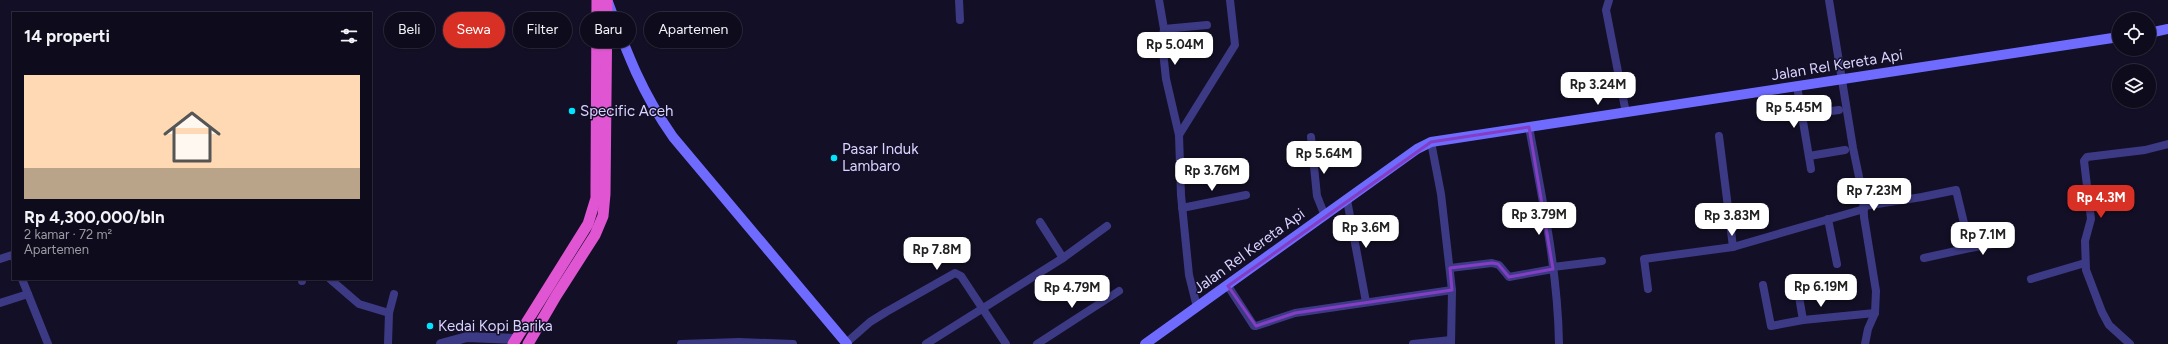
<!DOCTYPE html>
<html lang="id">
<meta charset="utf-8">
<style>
:root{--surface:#0e0b1c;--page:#1c1929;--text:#f1f3f6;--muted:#9b9ba3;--line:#2e2b3b;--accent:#d93025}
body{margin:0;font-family:Figtree,sans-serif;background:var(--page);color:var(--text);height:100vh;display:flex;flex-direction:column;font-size:15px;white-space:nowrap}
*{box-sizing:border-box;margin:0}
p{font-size:13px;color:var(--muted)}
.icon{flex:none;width:22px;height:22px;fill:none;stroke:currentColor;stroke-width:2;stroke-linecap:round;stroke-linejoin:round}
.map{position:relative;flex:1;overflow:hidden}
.details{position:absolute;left:12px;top:12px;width:360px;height:268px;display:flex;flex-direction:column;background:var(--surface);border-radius:0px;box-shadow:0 1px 3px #0004,0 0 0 1px var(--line)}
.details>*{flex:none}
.top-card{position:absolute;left:384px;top:12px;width:380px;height:36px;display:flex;gap:8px}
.buttons{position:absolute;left:2112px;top:12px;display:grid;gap:8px}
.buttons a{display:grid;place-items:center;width:44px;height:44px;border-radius:50%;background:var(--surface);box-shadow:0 1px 3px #0004,0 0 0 1px var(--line);font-size:20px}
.price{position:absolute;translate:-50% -34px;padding:0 9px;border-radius:8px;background:#fff;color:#222;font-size:13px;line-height:26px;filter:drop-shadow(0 1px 2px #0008)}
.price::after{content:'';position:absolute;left:50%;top:24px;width:12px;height:9px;margin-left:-6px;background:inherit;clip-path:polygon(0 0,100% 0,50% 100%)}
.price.active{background:var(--accent);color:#fff}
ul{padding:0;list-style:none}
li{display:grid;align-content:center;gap:8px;height:212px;padding:0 12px}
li+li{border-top:1px solid var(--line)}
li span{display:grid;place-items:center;height:124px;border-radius:0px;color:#555}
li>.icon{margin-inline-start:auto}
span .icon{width:72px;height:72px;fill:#fffc;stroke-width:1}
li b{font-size:17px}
h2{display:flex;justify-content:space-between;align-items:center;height:48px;padding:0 12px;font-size:17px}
.chip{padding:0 14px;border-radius:18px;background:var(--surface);box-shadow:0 1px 3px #0004,0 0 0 1px var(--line);font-size:14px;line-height:36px}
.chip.active{background:var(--accent);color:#fff}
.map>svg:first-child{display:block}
</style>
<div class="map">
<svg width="2168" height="344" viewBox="0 0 2168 344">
<rect width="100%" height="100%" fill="#130f26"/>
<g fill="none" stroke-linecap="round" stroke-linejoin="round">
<g stroke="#3d3a85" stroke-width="8">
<polyline points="959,0 960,20"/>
<polyline points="1159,0 1164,29 1162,42 1166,79 1179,135"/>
<polyline points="1609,0 1606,10 1626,113"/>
<polyline points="1829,0 1853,148 1863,196 1864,217 1876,291 1875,313 1868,329 1865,344"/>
<polyline points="1164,29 1207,25"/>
<polyline points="1797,86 1811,169"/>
<polyline points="1801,115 1839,110"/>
<path d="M 1529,127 C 1542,198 1558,271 1559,344"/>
<polyline points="1719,136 1733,247"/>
<polyline points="1311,137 1317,196 1325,216"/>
<polyline points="1431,142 1441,194 1452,290 1451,344"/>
<polyline points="1809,156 1845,150"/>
<polyline points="1347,200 1366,302"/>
<polyline points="1864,206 1922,197 1956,190 1970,248 1924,258"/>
<polyline points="1182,208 1246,195"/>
<polyline points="1828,219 1837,264"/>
<polyline points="1040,222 1063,258"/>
<polyline points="1970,248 1993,244"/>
<polyline points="0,259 12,255 13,257"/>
<polyline points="1553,267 1602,261"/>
<polyline points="1450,268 1492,263 1499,265 1509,277 1553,269"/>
<polyline points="22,279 28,294"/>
<polyline points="330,279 359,304 389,313"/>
<polyline points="1796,279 1803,320"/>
<polyline points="2031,279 2085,263"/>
<polyline points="302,281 302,279"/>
<polyline points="1763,285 1771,326 1803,320 1875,313"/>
<polyline points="1228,286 1254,326 1256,326 1295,313 1452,290"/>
<polyline points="1648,289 1644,259 1733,247 1864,209"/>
<polyline points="0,303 28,294 48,344"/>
<polyline points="1197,307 1189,275 1181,195 1179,135 1235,45 1230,0"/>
<polyline points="388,344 389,313 394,294"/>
<polyline points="681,344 739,342 793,344"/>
<polyline points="845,344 870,322 886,312 955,273 961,276 1006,344"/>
<polyline points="926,344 1063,258 1107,226"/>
<polyline points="1037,344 1119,291"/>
<polyline points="1413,344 1451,340"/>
<polyline points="2130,344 2109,325 2102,312 2086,270 2085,241 2091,219 2084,161 2087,157 2145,150 2168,144"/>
</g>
<polyline stroke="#3d3a85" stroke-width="10" points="441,344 467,337 516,339"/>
<g stroke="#6f6bff" stroke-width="10">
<path d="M 608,2 C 627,53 641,91 673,137 L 847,344"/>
<polyline points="2149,33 2168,29"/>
<polyline points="1145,344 1417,149 1431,142 2119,37"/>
</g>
<g stroke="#e055d1" stroke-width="11">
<polyline points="513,344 588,224 596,198 596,186 597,0"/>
<polyline points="528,344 556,296 595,235 603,216 605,194 607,0"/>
</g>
</g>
<path fill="none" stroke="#843dc5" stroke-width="3" stroke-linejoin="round" d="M 1529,127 L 1553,269 L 1509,277 L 1498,264 L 1492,263 L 1450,268 L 1452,290 L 1295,313 L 1256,326 L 1228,286 L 1431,142 Z"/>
<g fill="#00e5ff" stroke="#130f26" stroke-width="1.5">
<circle cx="572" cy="111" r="4"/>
<circle cx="834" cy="158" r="4"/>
<circle cx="430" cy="326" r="4"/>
</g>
<g text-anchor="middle" stroke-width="3" stroke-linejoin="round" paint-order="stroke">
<g font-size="15" fill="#d9d4ff" stroke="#130f26">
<text transform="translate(1837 65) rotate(-9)" y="5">Jalan Rel Kereta Api</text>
<text transform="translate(1249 251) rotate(-36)" y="5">Jalan Rel Kereta Api</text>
</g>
<g font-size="15" fill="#d9d4ff" stroke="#130f26" text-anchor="start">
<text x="580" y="116">Specific Aceh</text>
<text x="842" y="154">Pasar Induk<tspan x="842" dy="17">Lambaro</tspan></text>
<text x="438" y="331">Kedai Kopi Barika</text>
</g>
</g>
</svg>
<div class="buttons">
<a><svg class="icon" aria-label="locate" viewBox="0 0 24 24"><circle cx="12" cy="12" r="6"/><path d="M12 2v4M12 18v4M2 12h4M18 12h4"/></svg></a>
<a><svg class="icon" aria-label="layers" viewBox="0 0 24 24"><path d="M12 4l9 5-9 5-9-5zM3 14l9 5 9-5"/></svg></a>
</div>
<b class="price" style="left:1175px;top:66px">Rp 5.04M</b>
<b class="price" style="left:1598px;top:106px">Rp 3.24M</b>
<b class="price" style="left:1794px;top:129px">Rp 5.45M</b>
<b class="price" style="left:1324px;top:175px">Rp 5.64M</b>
<b class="price" style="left:1212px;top:192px">Rp 3.76M</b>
<b class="price" style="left:1874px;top:212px">Rp 7.23M</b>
<b class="price active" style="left:2101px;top:219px">Rp 4.3M</b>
<b class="price" style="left:1539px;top:236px">Rp 3.79M</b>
<b class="price" style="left:1732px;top:237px">Rp 3.83M</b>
<b class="price" style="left:1366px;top:249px">Rp 3.6M</b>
<b class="price" style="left:1983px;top:256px">Rp 7.1M</b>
<b class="price" style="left:937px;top:271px">Rp 7.8M</b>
<b class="price" style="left:1821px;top:308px">Rp 6.19M</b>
<b class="price" style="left:1072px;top:309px">Rp 4.79M</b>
<div class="top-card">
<a class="chip">Beli</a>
<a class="chip active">Sewa</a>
<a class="chip">Filter</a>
<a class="chip">Baru</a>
<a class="chip">Apartemen</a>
</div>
<section class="details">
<h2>14 properti<svg class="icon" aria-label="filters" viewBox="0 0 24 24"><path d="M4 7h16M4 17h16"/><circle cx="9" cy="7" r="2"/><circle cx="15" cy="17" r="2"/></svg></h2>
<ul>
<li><span style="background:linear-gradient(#ffd9b3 75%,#b9a48a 0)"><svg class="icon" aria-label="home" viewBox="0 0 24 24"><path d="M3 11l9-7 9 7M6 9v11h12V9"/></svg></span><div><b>Rp 4,300,000/bln</b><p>2 kamar · 72 m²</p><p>Apartemen</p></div></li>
</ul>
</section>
</div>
